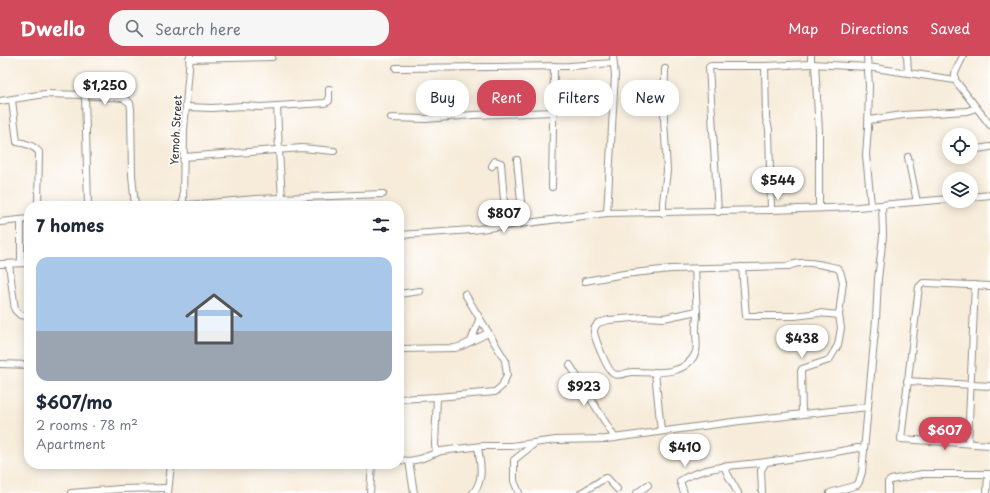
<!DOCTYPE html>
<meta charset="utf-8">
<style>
:root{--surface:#fff;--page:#f6f6f7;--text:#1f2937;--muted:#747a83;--accent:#d1495b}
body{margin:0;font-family:"Playpen Sans",sans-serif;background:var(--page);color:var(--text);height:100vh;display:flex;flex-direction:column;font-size:15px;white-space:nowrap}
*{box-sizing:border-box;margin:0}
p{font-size:13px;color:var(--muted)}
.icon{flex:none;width:22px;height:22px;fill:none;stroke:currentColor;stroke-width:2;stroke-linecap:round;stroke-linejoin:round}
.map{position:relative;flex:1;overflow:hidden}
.drawer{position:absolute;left:24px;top:145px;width:380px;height:268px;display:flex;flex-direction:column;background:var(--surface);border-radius:16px;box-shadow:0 2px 10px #0003}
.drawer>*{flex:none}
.guide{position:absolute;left:416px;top:24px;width:380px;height:36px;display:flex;gap:8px}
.controls{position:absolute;left:942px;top:72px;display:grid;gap:8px}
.controls a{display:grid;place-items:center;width:36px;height:36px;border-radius:50%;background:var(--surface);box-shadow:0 2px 10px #0003;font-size:20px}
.price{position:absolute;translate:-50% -34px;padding:0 9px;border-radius:14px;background:#fff;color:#222;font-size:13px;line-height:26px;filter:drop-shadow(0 1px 2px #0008)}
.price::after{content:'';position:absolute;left:50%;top:24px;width:12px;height:9px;margin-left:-6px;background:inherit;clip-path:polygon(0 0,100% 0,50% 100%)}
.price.selected{background:var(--accent);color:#fff}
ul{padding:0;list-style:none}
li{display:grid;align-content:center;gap:8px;height:212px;padding:0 12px}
li span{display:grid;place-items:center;height:124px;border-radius:12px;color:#555}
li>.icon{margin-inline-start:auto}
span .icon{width:72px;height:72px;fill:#fffc;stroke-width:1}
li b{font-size:17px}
h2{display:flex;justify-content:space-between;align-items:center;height:48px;padding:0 12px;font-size:17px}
.chip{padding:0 14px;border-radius:16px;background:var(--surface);box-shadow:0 2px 10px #0003;font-size:14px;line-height:36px}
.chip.selected{background:var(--accent);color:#fff}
header{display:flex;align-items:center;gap:24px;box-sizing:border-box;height:56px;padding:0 20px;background:var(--accent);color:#fff}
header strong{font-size:19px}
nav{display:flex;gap:22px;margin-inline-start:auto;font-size:14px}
.search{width:280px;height:36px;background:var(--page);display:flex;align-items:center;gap:10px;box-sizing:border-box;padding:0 14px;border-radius:16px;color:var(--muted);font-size:15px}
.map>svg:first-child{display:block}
</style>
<header>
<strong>Dwello</strong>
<div class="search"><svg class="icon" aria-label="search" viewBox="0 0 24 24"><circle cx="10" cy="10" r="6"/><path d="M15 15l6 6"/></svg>Search here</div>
<nav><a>Map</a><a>Directions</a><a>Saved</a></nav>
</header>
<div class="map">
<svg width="990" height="437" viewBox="0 0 990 437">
<rect width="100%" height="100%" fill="#fff"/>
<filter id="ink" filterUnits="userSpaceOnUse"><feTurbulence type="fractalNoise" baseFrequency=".025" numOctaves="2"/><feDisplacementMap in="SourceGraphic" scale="8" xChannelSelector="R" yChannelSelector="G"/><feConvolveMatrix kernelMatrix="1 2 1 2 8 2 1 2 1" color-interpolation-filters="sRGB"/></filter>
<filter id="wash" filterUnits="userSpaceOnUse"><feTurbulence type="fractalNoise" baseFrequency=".012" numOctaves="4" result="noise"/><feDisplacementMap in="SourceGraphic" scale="16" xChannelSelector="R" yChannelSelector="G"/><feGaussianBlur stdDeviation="0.9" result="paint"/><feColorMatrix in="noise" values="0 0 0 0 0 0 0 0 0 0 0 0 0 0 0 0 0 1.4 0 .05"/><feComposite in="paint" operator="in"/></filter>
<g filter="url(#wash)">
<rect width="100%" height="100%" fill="#f7ecda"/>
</g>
<g filter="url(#ink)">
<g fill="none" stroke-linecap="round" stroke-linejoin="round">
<defs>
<g id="minor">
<polyline points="811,0 811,8 868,11 955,24"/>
<polyline points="867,0 869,29 868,72 866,99 871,149"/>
<polyline points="907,0 908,16"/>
<polyline points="963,0 955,17 955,24 990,69"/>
<polyline points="189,3 272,1"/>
<polyline points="815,8 819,75 819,152"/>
<polyline points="765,10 766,62 769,73 771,154"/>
<polyline points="396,12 570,10 613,7"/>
<polyline points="85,39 88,150"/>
<path d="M 12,44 L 17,86 C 25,87 34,90 39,96 L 38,150"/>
<polyline points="0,45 45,38 85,39 123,42 130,47 131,53 132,119 135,150"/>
<polyline points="277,50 279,95 282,142"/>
<polyline points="186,51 212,52 243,50 260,51 325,47 329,45 329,33"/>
<polyline points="391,62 426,63 473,59 554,56"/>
<polyline points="869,64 903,59 967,55 976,52"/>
<polyline points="971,94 990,91"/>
<polyline points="184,101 302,92 334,95"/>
<polyline points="908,101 917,146"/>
<polyline points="517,104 523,167"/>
<polyline points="492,110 495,105 501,107 506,169"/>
<polyline points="552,131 554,10"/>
<polyline points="971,141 990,139"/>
<polyline points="176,150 256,143 383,138"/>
<polyline points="183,150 184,74 190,0"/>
<polyline points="718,156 709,11 711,10 765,10 811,8"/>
<polyline points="607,157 615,19 613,0"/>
<polyline points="663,157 663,146 667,115 664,63 665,13"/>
<polyline points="21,164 21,207"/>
<polyline points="0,166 29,163"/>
<polyline points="399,179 472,174 607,157 771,154 858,151 949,143"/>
<polyline points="0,208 29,207"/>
<polyline points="9,208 15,254 20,259 29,260"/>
<polyline points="742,211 746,260 795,260 819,257 839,259"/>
<path d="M 695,213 C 696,222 695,230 696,238 C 696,245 697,252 697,259 C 697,263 696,267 696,271 C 695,279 699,291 695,298 C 684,321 653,316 632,316 C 626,316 620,321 614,318 C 608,316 594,281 594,275 C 594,271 596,270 598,267 L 609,264 L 646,261 L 664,262 L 697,255"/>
<path d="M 585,225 L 624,218 L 671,213 L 789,210 C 803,203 823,209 837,212 L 840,215 L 843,226 L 839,259 L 841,272 L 838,289 L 829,304 L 802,313 L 801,315 L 802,358"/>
<polyline points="990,230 927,227 923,227 919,231 901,383 990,389"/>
<polyline points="399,238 420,235"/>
<polyline points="471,285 479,264"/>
<polyline points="399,293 455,292 462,290 488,277"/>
<polyline points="0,308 29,309"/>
<polyline points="570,309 615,382"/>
<polyline points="655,316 661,375"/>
<polyline points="907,325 990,330"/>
<polyline points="399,343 437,341 495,336 502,330 507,319 505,304 465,238"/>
<polyline points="968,387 975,229"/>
<polyline points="436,397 435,388 437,341"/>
<polyline points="399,404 409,405 420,403 441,395 457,393 482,390 511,390 556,384 606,383 740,365 868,351"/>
<polyline points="409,405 414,437"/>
<polyline points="724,410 728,419 738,437"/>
<polyline points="71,437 120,433 168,432"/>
<polyline points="168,437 171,408"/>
<polyline points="370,437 372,408"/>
<path d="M 473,437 C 485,423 480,407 478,391"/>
<polyline points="519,437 514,425 514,404 534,388"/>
<polyline points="581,437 605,422 607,422 617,433"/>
<polyline points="637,437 648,429"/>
<path d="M 684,437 L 680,425 C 704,409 738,410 766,406 C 797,402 827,398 858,392 L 863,393"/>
<polyline points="762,437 761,414 766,406"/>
<polyline points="830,437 857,429 859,426 862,416 876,264 878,223 883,180 882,149"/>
<polyline points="888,437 888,426 891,424 922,418 990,418"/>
<polyline points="987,437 988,418"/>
</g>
</defs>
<use href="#minor" stroke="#918c82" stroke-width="8"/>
<use href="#minor" stroke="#fff" stroke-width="6"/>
</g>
</g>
<g text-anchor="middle" stroke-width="3" stroke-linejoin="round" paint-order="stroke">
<g font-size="11" fill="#2b2b2b" stroke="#fff">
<text transform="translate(176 74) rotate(-87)" y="4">Yemoh Street</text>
</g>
</g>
</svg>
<div class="controls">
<a><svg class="icon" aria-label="locate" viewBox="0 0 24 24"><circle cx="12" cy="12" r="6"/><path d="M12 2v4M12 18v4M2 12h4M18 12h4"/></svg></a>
<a><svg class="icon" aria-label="layers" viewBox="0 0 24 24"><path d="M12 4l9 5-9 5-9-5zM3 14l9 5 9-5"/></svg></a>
</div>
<b class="price" style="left:105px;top:50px">$1,250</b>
<b class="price" style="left:778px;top:145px">$544</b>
<b class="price" style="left:504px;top:178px">$807</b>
<b class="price" style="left:802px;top:303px">$438</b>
<b class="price" style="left:584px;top:351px">$923</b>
<b class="price selected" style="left:945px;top:395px">$607</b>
<b class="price" style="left:685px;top:412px">$410</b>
<div class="guide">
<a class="chip">Buy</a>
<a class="chip selected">Rent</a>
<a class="chip">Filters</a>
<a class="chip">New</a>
</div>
<section class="drawer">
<h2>7 homes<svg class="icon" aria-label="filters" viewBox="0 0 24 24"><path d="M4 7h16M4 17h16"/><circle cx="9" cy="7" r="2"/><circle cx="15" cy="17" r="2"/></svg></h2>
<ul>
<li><span style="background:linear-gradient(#a9c7e8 60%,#9aa5b1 0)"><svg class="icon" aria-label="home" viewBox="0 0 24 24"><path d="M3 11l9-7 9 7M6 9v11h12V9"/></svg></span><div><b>$607/mo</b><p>2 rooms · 78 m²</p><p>Apartment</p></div></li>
</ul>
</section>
</div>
